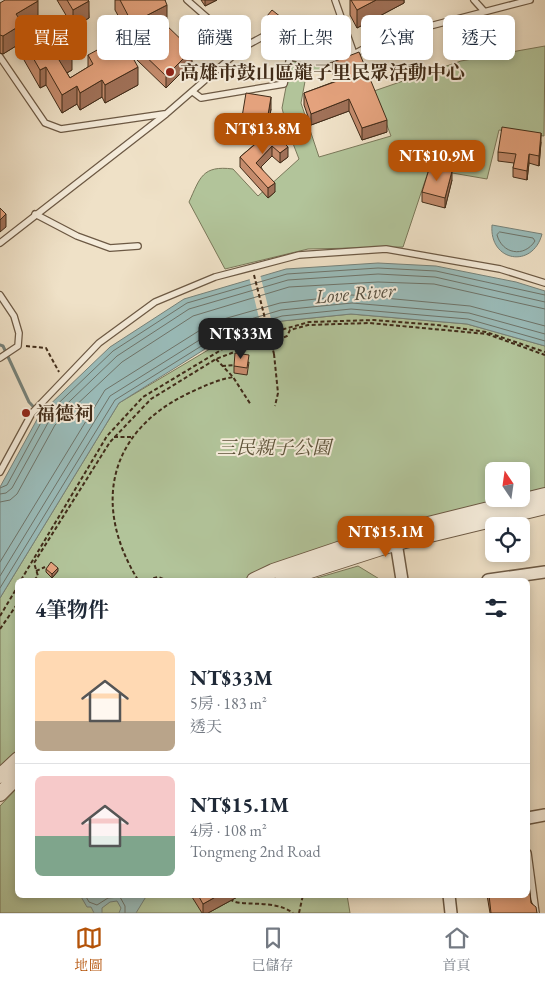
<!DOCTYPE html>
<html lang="zh-TW">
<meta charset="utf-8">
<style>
:root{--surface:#fff;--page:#f6f6f7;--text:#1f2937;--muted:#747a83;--line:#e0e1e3;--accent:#b45309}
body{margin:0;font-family:"EB Garamond","Noto Serif TC",serif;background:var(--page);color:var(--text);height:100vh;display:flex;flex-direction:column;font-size:19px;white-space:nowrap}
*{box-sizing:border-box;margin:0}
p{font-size:16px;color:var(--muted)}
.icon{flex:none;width:28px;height:28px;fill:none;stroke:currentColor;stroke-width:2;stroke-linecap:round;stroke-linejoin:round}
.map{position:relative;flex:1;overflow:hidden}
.drawer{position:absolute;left:15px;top:578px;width:515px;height:320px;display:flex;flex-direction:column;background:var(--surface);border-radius:8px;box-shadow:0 2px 8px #0003}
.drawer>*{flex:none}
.hud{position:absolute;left:15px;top:15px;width:515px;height:45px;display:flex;gap:10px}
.needle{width:32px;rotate:347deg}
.fabs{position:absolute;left:485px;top:462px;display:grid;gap:10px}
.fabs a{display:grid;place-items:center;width:45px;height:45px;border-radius:8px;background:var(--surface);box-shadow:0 2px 8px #0003;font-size:25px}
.price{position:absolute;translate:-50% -42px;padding:0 11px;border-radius:10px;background:var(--accent);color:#fff;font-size:16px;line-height:32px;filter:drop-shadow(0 1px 2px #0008)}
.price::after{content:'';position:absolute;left:50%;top:30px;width:15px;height:11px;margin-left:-8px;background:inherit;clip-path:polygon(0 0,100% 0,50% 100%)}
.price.on{background:#222;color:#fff}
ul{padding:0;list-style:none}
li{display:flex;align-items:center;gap:15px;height:125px;padding:0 20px}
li+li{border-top:1px solid var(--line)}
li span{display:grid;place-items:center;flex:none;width:140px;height:100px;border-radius:8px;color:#555}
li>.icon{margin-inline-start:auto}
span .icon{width:60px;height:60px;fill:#fffc;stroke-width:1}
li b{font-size:21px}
h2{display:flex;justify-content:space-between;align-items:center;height:60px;padding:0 20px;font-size:21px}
.chip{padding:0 18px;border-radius:8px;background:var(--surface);box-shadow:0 2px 8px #0003;font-size:18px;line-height:45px}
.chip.on{background:var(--accent);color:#fff}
.menu{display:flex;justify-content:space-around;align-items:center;height:70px;border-top:1px solid var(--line);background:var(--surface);font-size:14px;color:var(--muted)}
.menu a{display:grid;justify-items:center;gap:2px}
.menu .on{color:var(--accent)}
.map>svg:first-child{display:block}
</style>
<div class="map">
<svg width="545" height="913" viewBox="0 0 545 913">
<rect width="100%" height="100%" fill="#efe1c7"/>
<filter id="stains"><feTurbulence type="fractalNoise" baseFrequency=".004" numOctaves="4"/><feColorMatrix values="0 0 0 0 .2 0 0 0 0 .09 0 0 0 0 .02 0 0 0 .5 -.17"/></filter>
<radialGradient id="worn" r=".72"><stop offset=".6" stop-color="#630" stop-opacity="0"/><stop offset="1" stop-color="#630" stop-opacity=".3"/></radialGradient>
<g fill="#b2c49a" stroke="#7a785a" fill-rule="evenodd">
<path d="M 545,46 L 544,136 L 499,130 L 487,179 L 429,169 L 403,247 L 308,249 L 225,269 L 189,202 C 200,178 202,165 233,169 L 258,196 L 299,159 L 287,128 L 282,108 L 291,61 L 320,64 L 322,69 L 306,76 L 301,103 L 319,157 L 391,136 L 374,91 L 461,61 Z"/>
<path d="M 351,314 L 467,324 L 545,346 L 545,495 L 254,580 L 18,580 L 17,761 L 0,778 L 0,598 L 119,403 L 230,337 L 282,321 ZM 494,471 L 521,471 L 521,499 L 494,499 Z"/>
<polygon points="358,566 381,580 310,580"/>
<polygon points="17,788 18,895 347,895 350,913 0,913 0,806"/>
</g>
<g fill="#9abcba" stroke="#76827a">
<path d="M 492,225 L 542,234 C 533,269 489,262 492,225 Z"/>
<polygon points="378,263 436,266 516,282 545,291 545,346 467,324 351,314 282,321 221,339 119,403 0,598 0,487 40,414 110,347 184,299 286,269"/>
<polygon points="80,895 147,895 136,913 119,913 121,908 117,901 110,902 102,908 102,913 94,913 91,907 87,907"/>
</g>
<polygon fill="#efe1c7" points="260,274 273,327 262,330 249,277"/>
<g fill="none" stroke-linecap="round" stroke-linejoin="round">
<g stroke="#6e746a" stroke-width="1">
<path d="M 500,232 L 533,238 L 535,241 C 524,258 502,254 497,235 Z"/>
<polyline points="0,488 7,485 44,417 113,351 187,303 287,274 378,268 436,271 545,295"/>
<polyline points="0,494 6,493 12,488 49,421 117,356 189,309 288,280 378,274 435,277 545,302"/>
<polyline points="0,502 10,500 17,494 55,425 122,362 193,316 289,287 378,282 434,284 545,309"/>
<polyline points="0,562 105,390 213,322 280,303 352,295 470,306 545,326"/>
<polyline points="0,576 110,396 217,329 281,310 352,303 469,313 545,334"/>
<polyline points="0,588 115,400 219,335 282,316 351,309 468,319 545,341"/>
<polyline points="85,895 89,902 97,905 108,898 120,897 125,906 125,913"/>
</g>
<polyline stroke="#76827a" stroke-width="3" points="0,345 3,346 29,402 42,416"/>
<defs>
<g id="service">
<polyline points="187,0 242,48"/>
<polyline points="335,0 354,54"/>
<polyline points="474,0 484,11"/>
<polyline points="0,57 45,123 61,129 164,114"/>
<polyline points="193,92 201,98 284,84 290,57"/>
<polyline points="35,214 77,236 110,248 138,246"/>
<polyline points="0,243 166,114 242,48 266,35 290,57 317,62 354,54 384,38 530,0"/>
<polyline points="0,295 14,316 19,333 18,346 0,358"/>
<polyline points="0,472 32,413 99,343 155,302 215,277 299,255 386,249 500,269 545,283"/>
<polyline points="528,853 536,913"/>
</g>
<g id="minor">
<polyline points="395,536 402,580"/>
<polyline points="488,580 545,572"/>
<polyline points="528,818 545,815"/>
<polyline points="449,895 451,913"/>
</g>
<g id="tertiary">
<polyline points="0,3 5,0"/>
<polyline points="254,580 273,571 368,539 545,495"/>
<polyline points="282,580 397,543 545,507"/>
<polyline points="0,776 18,759"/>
<polyline points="0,794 18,776"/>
</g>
</defs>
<use href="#service" stroke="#6c5944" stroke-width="8"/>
<use href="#minor" stroke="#6c5944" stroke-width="14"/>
<use href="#tertiary" stroke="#6c5944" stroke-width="16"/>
<g stroke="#412c19" stroke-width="2" stroke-dasharray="4 2.5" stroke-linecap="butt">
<polyline points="26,346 46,348 59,372"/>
<polyline points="274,354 278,393 275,406"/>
<polyline points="216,359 233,377 251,405"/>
<polyline points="222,366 235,365"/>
<polyline points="114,437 132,437"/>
<polyline points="36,571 45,567"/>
<polyline points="21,580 107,436 143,397 231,344 309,322 374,320 437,325 486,332 545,352"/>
<polyline points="34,580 38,576 34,563 110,442 151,399 216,359 250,346 258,348 287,336 290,330 308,325 369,323 487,334 545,355"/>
<path d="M 138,580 C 93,507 107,433 187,394 C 202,387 216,380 233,377"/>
<polyline points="147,580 158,577 166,580"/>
<polyline points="0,616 18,586"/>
<polyline points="0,629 18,603"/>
<path d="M 230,899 C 238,908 273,898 293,913"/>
<polyline points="299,913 303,895"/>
</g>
<use href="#service" stroke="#f5ecdb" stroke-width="5.5"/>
<use href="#minor" stroke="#f5ecdb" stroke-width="11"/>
<use href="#tertiary" stroke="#f5ecdb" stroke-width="14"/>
<polyline stroke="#412c19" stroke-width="2" stroke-dasharray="4 2.5" stroke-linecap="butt" points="254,275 274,354"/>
</g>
<g fill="#c48b6c" stroke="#412c19">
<polygon points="57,0 88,0 89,18 73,27"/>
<polygon points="115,0 165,0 167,22 165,23 192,62 166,88 137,60 137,48 158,27 132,41 115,10"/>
<polygon points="201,0 217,0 205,6"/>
<polygon points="350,0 404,0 404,3 357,28 350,15"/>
<polygon points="0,3 38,19 25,26 30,34 72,70 67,73 70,78 88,67 88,55 138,85 105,103 102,97 80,110 77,104 62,113 46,85 40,88 16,46 3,54 0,53"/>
<polygon points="262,22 300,38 288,49 269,32 262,28"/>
<polygon points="333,62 387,132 362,140 349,111 311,125 304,105 304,93 336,81 333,74"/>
<polygon points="271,109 267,134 288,157 280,163 272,156 261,167 275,192 268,198 240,167 240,157 262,138 241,136 241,123"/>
<polygon points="541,142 539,166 529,163 527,180 513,177 513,168 514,163 498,161 498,152"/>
<polygon points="452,180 445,208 422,202 422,192"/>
<polygon points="249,362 247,375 234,373 234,366"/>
<polygon points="46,569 58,571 52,578 46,572"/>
<polygon points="192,895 241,895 208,913 202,913 192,897"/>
<polygon points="487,895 528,895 537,913 490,913"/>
</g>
<g fill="#a07158" stroke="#412c19">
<polygon points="205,0 217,0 205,6"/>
<polygon points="376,0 404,0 404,3 357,28 357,10"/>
<polygon points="38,1 38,19 18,30 16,14"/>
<polygon points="89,1 89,18 73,27 73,10"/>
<polygon points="167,5 167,22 132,41 132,23"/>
<polygon points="16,28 16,46 3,54 3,36"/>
<polygon points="300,32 300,38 288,49 288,42"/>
<polygon points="192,50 192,62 166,88 166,76"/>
<polygon points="72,52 72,70 59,77 59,60"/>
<polygon points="46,67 46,85 40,88 40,70"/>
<polygon points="138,67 138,85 105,103 105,85"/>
<polygon points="102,80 102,97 80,110 80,93"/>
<polygon points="77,86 77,104 62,113 62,95"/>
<polygon points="271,97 271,109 266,139 266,127"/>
<polygon points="349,99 349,111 311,125 311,114"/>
<polygon points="387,120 387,132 362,140 362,128"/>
<polygon points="541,133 541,142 539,166 539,156"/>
<polygon points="272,146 272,156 256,172 256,163"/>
<polygon points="288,147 288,157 280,163 280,153"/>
<polygon points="529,154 529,163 527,180 527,171"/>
<polygon points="452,171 452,180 445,208 445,198"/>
<polygon points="275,183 275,192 268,198 268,188"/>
<polygon points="6,214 6,227 0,232 0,220"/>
<polygon points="58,568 58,571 52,578 52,574"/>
<polygon points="219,895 241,895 208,913 203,913 203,904"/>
</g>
<g fill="#e4a27d" stroke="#412c19">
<polygon points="5,0 38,0 38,1 16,14 30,34 54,21 72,52 59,60 70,78 93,64 88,55 121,37 138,67 105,85 102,80 80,93 77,86 62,95 46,67 40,70 16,28 3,36 0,35 0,3"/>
<polygon points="67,0 88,0 89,1 73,10"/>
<polygon points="120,0 165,0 167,5 132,23"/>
<polygon points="351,0 376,0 357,10"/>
<polygon points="272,10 300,32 288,42 269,25 262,22"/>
<polygon points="163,22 192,50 166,76 137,48"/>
<polygon points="359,52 387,120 362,128 349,99 311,114 304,93 340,80 333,62"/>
<polygon points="246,93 271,97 266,127 241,123"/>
<polygon points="502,127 541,133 539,156 529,154 527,171 513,168 516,154 498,152"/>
<polygon points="272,130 288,147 280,153 272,146 256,163 275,183 268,188 240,157"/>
<polygon points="430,166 452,171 445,198 422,192"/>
<polygon points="0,208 6,214 0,220"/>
<polygon points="235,353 249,355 247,368 234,366"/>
<polygon points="51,562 58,568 52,574 46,569"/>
<polygon points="528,874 531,903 536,907 537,913 491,913 489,895 528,895"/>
<polygon points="198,895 219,895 203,904"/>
</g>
<g fill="#8f2418" stroke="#f5ecdb" stroke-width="2">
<circle cx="170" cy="72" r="5"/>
<circle cx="26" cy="413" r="5"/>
</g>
<g text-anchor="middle" stroke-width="4" stroke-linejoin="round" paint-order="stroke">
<g font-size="19" font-weight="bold" fill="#412c19" stroke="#f5ecdb" text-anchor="start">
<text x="180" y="79">高雄市鼓山區龍子里民眾活動中心</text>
<text x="36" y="420">福德祠</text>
</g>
<g font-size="19" font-style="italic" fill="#5d5239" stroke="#f5ecdb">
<text x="274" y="454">三民親子公園</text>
</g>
<g font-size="20" font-style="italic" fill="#575041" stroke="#f5ecdb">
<text transform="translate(355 293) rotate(-5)" y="7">Love River</text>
</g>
</g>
<rect width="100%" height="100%" filter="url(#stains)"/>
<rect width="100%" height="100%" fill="url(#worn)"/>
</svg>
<div class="fabs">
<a><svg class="needle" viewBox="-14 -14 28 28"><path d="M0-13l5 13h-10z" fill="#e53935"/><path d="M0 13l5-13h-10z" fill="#747a83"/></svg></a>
<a><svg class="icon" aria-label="locate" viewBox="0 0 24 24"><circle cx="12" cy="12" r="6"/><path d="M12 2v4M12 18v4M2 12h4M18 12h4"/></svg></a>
</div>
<b class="price" style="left:263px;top:155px">NT$13.8M</b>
<b class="price" style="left:437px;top:182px">NT$10.9M</b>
<b class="price on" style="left:241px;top:360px">NT$33M</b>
<b class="price" style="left:386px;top:558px">NT$15.1M</b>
<div class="hud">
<a class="chip on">買屋</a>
<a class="chip">租屋</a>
<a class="chip">篩選</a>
<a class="chip">新上架</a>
<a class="chip">公寓</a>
<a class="chip">透天</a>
</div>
<section class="drawer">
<h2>4筆物件<svg class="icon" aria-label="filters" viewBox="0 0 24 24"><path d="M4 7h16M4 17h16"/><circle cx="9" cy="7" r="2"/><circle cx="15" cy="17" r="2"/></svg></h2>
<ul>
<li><span style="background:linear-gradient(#ffd9b3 70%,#b9a48a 0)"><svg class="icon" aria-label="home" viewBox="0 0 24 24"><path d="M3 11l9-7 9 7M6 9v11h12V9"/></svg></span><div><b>NT$33M</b><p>5房 · 183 m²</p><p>透天</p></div></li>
<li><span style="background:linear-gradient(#f6c9c9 60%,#7fa58c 0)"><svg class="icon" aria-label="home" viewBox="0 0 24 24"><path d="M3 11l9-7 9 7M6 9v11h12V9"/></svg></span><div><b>NT$15.1M</b><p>4房 · 108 m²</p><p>Tongmeng 2nd Road</p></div></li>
</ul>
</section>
</div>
<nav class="menu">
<a class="on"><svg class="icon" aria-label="map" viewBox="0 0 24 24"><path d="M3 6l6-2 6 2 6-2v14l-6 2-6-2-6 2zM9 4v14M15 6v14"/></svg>地圖</a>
<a><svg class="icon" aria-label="saved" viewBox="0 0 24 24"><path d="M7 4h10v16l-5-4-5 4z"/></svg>已儲存</a>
<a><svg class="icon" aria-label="home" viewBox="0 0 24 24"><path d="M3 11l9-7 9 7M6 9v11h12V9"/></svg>首頁</a>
</nav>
